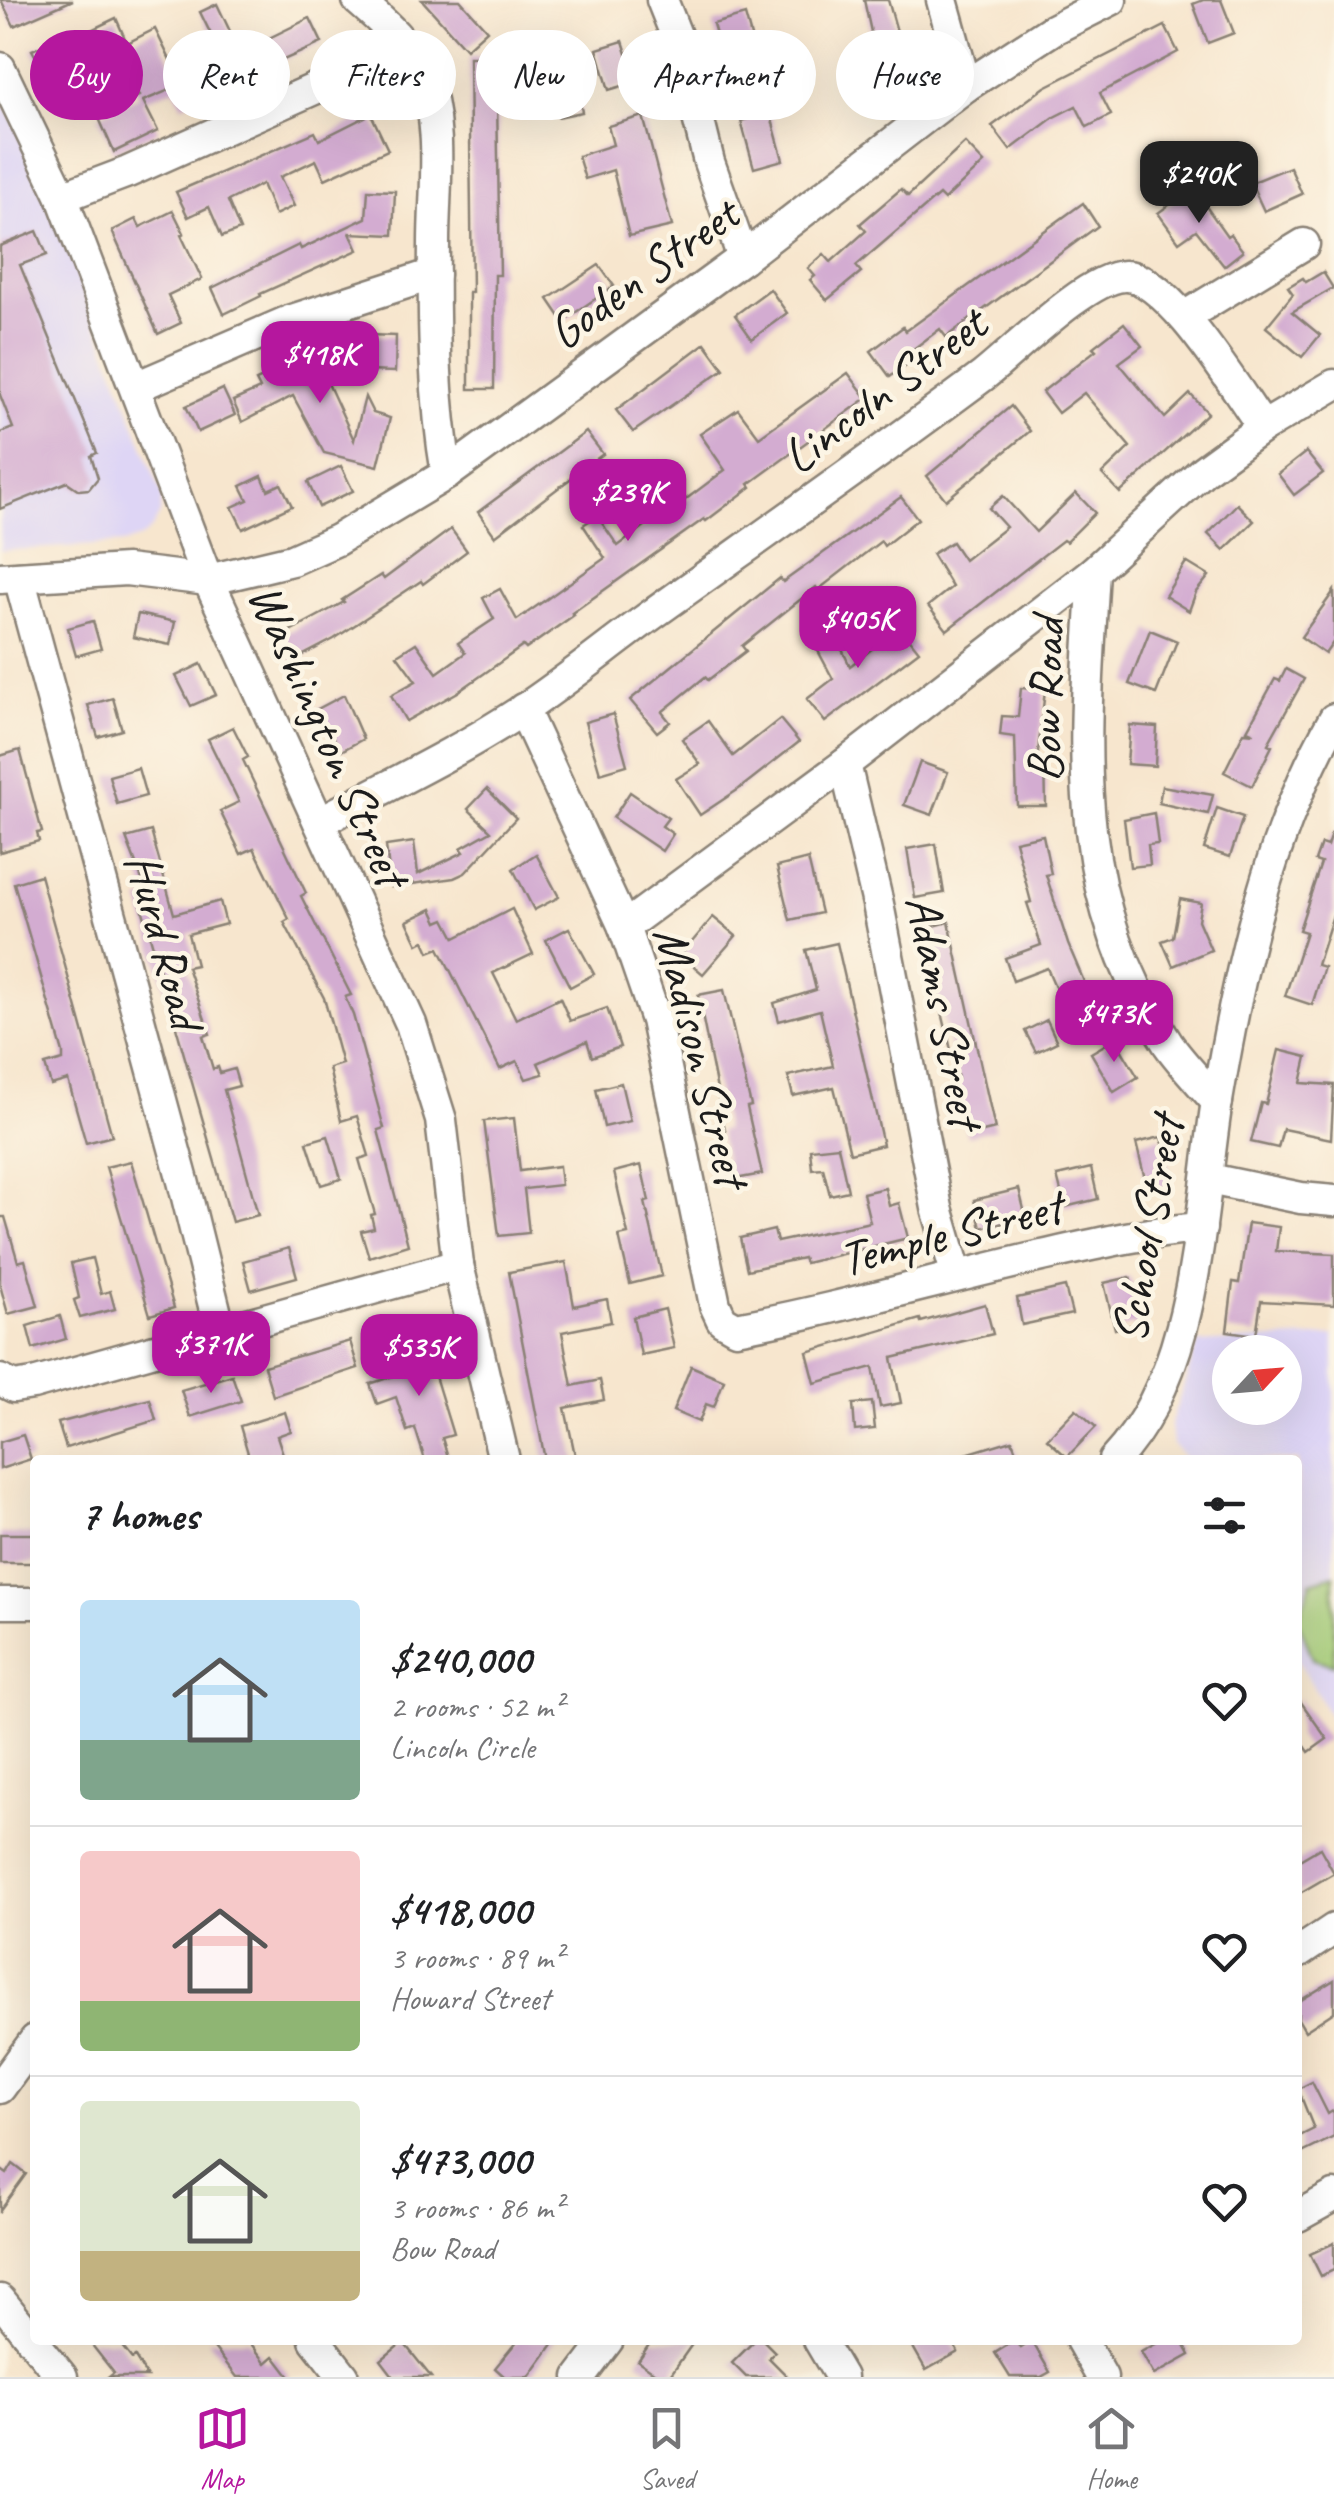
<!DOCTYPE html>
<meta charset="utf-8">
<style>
:root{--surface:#fff;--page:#f2f2f2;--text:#202124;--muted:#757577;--line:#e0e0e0;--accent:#b5179e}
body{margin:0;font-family:Caveat,sans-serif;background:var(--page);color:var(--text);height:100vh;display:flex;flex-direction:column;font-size:38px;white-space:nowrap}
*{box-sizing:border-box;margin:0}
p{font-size:32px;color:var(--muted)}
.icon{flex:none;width:55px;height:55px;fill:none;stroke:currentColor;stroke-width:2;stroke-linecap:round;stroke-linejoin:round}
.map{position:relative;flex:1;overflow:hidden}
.drawer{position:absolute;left:30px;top:1455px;width:1272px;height:890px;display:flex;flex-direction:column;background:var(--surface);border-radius:10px;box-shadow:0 10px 40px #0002}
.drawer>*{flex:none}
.top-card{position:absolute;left:30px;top:30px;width:1275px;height:90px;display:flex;gap:20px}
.needle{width:65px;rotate:64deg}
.controls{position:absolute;left:1212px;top:1335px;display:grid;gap:20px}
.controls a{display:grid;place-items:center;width:90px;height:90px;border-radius:50%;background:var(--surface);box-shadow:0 10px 40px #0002;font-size:50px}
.price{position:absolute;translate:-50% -85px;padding:0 22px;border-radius:20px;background:var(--accent);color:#fff;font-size:32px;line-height:65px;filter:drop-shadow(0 2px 5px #0008)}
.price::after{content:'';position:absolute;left:50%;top:60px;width:30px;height:22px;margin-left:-15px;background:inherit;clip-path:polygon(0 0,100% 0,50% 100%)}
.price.active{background:#222;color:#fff}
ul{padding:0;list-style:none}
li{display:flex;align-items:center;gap:30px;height:250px;padding:0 50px}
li+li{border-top:2px solid var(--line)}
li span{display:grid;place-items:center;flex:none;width:280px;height:200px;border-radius:10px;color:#555}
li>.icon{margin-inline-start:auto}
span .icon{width:120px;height:120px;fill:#fffc;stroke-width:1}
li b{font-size:42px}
h2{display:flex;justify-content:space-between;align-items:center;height:120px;padding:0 50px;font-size:42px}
.pill{padding:0 35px;border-radius:45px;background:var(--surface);box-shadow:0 10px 40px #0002;font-size:35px;line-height:90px}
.pill.active{background:var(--accent);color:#fff}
.tab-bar{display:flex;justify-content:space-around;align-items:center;height:140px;border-top:2px solid var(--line);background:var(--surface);font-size:28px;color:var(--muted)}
.tab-bar a{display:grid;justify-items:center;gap:5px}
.tab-bar .active{color:var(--accent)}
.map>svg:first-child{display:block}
</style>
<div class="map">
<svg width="1334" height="2377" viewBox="0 0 1334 2377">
<rect width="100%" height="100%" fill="#fcf5e5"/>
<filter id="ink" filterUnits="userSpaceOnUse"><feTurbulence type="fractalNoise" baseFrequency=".01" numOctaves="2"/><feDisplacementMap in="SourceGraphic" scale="20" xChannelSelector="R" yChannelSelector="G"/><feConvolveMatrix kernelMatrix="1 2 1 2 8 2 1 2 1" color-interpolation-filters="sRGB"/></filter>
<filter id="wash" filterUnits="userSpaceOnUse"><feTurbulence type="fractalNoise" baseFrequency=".0048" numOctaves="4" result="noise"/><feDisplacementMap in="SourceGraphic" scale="40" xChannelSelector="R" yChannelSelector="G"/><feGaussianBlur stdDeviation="2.25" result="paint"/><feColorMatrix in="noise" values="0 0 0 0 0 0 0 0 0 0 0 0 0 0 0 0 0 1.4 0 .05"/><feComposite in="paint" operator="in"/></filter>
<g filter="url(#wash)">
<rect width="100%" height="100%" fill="#f7e6ce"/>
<g fill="#ded5f5" fill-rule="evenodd">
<polygon points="0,95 30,150 162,495 160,514 153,527 141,538 125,543 0,551"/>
<path d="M 1334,1336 L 1334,1724 L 1298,1660 L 1298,1460 L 1187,1460 L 1173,1445 L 1170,1426 L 1198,1343 ZM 1230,1352 L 1285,1352 L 1285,1408 L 1230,1408 Z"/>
</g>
<polygon fill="#a4cc77" stroke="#60744a" stroke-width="2.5" points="1334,1575 1334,1665 1313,1659 1298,1620 1311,1582"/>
<g id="blocks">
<g fill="#d3acd1">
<polygon points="1,0 73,0 14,26"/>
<polygon points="422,0 460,0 487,30 466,49"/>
<polygon points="864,0 888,0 906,63 903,81 872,107 854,85 878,64"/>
<polygon points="1203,0 1221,0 1234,33 1208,43 1193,4"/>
<polygon points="217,4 238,48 263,37 265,40 310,18 322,43 182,105 174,88 143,101 158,131 114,152 98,116 139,96 123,57 82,75 91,95 64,108 32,50 59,39 62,44 116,18 127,43 155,29 178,76 221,55 200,12"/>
<polygon points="745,15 757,58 733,65 730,57 723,59 713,24"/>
<polygon points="1165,26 1178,52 1100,93 1111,115 1087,127 1076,106 1054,117 1010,150 992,126 1045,87"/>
<polygon points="623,41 636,82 609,90 597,49"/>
<polygon points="469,57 505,57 505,99 497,99 500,275 495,275 494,389 469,389 469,292 472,292"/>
<polygon points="577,89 582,112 558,117 554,93"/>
<polygon points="770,112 783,160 754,168 741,121"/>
<polygon points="371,114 388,150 325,179 316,160 280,177 294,206 275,215 262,184 228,201 240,230 222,237 209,207 188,217 176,192 315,132 319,140"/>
<polygon points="643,116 672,226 629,236 613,170 585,179 578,156 613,145 608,126"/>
<polygon points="965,143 984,163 944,200 939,195 856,266 861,272 827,300 810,280 815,276 808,268 824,254 831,262 866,231 860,224 901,189 908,196"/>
<polygon points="1290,167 1302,194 1264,211 1251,183"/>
<polygon points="1193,188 1227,236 1230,234 1243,251 1224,266 1196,230 1179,242 1158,213"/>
<polygon points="368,190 395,191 393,235 350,233 358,250 260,294 261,296 224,314 212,288 299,245 301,249 366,218"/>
<polygon points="1083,203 1098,226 946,337 940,329 900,359 906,365 890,377 871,351 903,327 906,331"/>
<polygon points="173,211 184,233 181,235 202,279 168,295 181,323 158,334 112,231 136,219 140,227"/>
<polygon points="37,231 47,255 20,265 97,453 91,456 98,478 89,489 79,490 67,482 0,509 0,433 13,428 0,395 0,246"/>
<polygon points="599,265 614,286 563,321 548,299"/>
<polygon points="1323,272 1333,288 1292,312 1320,335 1302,357 1266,327 1293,294 1288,287 1303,278 1306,282"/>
<polygon points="770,289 787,313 752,339 735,315"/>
<polygon points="1124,323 1142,346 1119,363 1165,418 1190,394 1208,413 1120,493 1102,474 1130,447 1084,393 1058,413 1042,392 1096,350 1093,347"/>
<polygon points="368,335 396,336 395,372 367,371"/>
<polygon points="339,343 351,368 326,379 354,440 365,397 373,413 390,418 378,466 324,453 293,396 242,422 233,401 260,389 256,381"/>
<polygon points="705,343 724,369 633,432 616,410"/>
<polygon points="848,373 867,398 749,484 751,487 706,521 704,519 572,613 574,615 526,649 523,646 458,692 406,721 391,695 416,681 397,655 416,643 437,673 465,653 458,643 494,619 483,598 500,589 517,620 605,558 583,525 597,516 618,546 661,514 637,482 655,468 681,503 725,470 700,434 738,409 759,437"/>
<polygon points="223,389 235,415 198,432 186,406"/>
<polygon points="1011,406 1030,431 946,500 927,476"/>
<polygon points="586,432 603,454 495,536 478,512"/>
<polygon points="1306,452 1323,473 1294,495 1278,474"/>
<polygon points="341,466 353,491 319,507 308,482"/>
<polygon points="262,476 268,490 281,484 292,506 243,529 232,507 248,500 241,486"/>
<polygon points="1076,493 1095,513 1066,542 1063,540 947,630 928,606 952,587 932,554 952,542 964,560 1006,527 989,508 1003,496 1036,532"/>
<polygon points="901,497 918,519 884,546 881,541 818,590 816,587 742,646 746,651 708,680 705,677 662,712 670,722 657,732 630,700 780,578 783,582"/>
<polygon points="1237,504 1254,521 1224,550 1208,534"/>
<polygon points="451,529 467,551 423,584 421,581 334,639 292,661 279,637 344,602 342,600 381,575 384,579"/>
<polygon points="1186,562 1209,576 1196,592 1189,611 1165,596"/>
<polygon points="1334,591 1334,641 1325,654 1301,637"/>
<polygon points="138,614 175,622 170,645 133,637"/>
<polygon points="93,621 101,649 76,656 68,628"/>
<polygon points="900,627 919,651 825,722 807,699 833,679 815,645 835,635 850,666"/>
<polygon points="1150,630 1177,641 1156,694 1129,684"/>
<polygon points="201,664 216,695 191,706 176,676"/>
<polygon points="1286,669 1304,679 1268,744 1272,746 1252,786 1224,772 1244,732 1254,733 1247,730 1275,679 1280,681"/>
<polygon points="1021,688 1045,690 1037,761 1045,761 1046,806 1017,806 1015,737 1000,735 1002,716 1018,717"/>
<polygon points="344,695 363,739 341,751 329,729 323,732 312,712"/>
<polygon points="113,698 122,730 98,737 88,705"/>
<polygon points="613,714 627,765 600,773 585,722"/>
<polygon points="780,719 799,742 739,789 700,815 676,779 700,764 682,739 708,721 733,756"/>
<polygon points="1130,725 1157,727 1155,766 1127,764"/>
<polygon points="233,727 248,757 243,760 306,893 301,896 351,995 345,997 353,1015 384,1128 378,1130 408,1245 369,1257 361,1231 374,1228 371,1215 375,1214 359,1159 369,1156 357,1116 341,1121 329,1068 342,1064 324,998 284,922 289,919 254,848 241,854 220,811 239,802 208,739"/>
<polygon points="20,750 42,832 37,833 39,841 0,852 0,756"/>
<polygon points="920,762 948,772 932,815 904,805"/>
<polygon points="138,768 146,796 117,804 109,776"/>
<polygon points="1162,786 1213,795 1208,814 1159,803"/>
<polygon points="487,789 516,818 465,873 454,878 391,887 386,846 414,842 418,874 464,852 461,848 491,831 468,809"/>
<polygon points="630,792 668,818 662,826 673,834 662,851 613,818"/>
<polygon points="1217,808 1243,817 1230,857 1204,849"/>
<polygon points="1154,813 1158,844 1148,845 1150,865 1130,867 1124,819"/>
<polygon points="151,831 174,914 220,901 226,924 188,934 196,965 187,967 210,1034 203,1036 213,1069 218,1067 220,1073 234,1069 239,1086 224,1090 258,1215 232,1222 140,901 149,898 126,838"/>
<polygon points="1331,834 1334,835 1334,912 1317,965 1324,967 1312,1005 1285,996 1306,932 1299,930 1321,863 1315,861 1321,844 1327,846"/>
<polygon points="1043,835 1051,874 1046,875 1068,944 1097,1012 1071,1023 1047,968 1013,981 1005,958 1041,945 1027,903 1031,902 1015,841"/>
<polygon points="936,844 944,893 915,898 907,849"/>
<polygon points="536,854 559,897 534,910 513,869"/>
<polygon points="808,859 821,913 790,920 777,867"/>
<polygon points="40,875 112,1136 86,1143 68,1080 51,1085 45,1065 63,1060 63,1053 14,883"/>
<polygon points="1180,899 1201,903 1198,920 1211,950 1173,966 1162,941 1173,937"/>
<polygon points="432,909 438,922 445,919 455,938 512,909 533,954 493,973 516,1019 560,998 570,1021 607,1008 620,1047 592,1057 587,1041 538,1063 543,1074 526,1079 517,1061 500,1069 439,948 429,952 424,941 418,944 407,921"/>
<polygon points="713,917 736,936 703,974 681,955"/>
<polygon points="949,922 995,1129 967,1136 953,1080 958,1079 922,929"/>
<polygon points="569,928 594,974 570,987 546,940"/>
<polygon points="837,943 883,1145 850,1153 834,1087 793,1096 788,1076 833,1066 820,1010 779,1021 774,1003 816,990 806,950"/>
<polygon points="724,990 751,1106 747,1107 762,1174 730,1180 719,1131 725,1130 698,995"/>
<polygon points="1047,1020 1057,1042 1036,1052 1025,1031"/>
<polygon points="1115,1039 1138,1077 1114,1092 1091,1053"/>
<polygon points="1279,1050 1307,1057 1301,1083 1334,1085 1331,1139 1283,1129 1278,1148 1251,1142 1261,1103 1266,1104"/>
<polygon points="621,1083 630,1121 604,1127 596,1089"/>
<polygon points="514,1118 520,1171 559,1166 561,1185 524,1189 529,1233 499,1236 484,1121"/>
<polygon points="328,1136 341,1179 321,1185 307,1142"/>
<polygon points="1161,1137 1173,1184 1148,1191 1136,1143"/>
<polygon points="838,1146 848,1191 830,1195 823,1168 812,1169 810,1149"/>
<polygon points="131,1161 174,1308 150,1315 106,1167"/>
<polygon points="641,1165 649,1201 645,1202 662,1276 630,1284 619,1236 628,1234 614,1172"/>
<polygon points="1091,1168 1098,1199 1065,1207 1057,1176"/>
<polygon points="885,1188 889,1206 899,1203 908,1238 805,1263 803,1258 747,1270 740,1238 774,1230 777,1242 870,1222 863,1193"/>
<polygon points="1019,1189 1026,1218 981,1228 974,1200"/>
<polygon points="0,1217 5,1217 18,1262 25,1260 38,1306 8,1314 0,1285"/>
<polygon points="1248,1223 1279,1227 1276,1251 1334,1254 1334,1305 1261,1301 1256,1335 1227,1331 1233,1282 1239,1283"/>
<polygon points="289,1248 297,1277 251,1290 243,1261"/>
<polygon points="92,1258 101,1294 110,1291 115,1309 80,1318 74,1300 79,1298 71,1263"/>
<polygon points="566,1262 574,1306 607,1299 611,1322 562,1332 572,1386 600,1380 604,1400 565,1408 576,1460 545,1460 509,1272"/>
<polygon points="1130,1277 1141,1323 1115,1329 1104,1283"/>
<polygon points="1065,1287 1072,1314 1022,1325 1017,1298"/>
<polygon points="985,1304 993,1334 892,1358 901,1403 880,1407 873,1367 815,1383 807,1352 920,1319 921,1322"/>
<polygon points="665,1309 674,1348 641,1355 633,1317"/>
<polygon points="60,1316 66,1339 33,1349 27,1326"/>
<polygon points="429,1340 440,1374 435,1376 453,1435 442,1438 449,1460 425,1460 415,1428 407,1431 396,1397 377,1404 370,1384 408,1371 401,1348"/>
<polygon points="350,1341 358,1368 273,1396 264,1366"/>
<polygon points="691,1366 724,1380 714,1407 706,1404 699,1422 673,1411"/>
<polygon points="232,1375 241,1401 190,1417 181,1390"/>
<polygon points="150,1399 156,1420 66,1448 58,1423"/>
<polygon points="872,1402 875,1429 855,1431 853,1404"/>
<polygon points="1076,1409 1096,1427 1067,1457 1047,1439"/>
<polygon points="285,1412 291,1431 277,1436 285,1460 250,1460 240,1426"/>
<polygon points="23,1435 31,1459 0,1469 0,1442"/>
<polygon points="1012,1440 1019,1460 960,1460 959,1456"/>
<rect x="0" y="1534" width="35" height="29"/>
<polygon points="1298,1698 1327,1739 1309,1752 1298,1736"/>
<polygon points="1320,1848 1334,1873 1298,1894 1298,1861"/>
<polygon points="1334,1980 1334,2012 1305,2031 1298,2019 1298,2002"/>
<polygon points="1312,2082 1328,2114 1334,2110 1334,2137 1298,2155 1298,2137 1314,2129 1298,2089"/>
<polygon points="13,2164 26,2174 0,2210 0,2169 7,2174"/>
<polygon points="1334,2243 1334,2270 1321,2276 1310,2254"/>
<polygon points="88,2340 117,2340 132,2359 135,2357 147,2377 109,2377 114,2373"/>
<polygon points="208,2340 248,2340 266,2363 274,2356 290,2377 237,2377"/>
<polygon points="518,2340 556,2340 529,2377 505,2377 495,2368"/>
<polygon points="652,2340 695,2340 669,2377 661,2377 638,2361"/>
<polygon points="755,2340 763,2340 775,2352 769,2358 788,2377 746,2377 732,2363"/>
<polygon points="909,2340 951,2340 958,2352 926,2370"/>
<polygon points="1016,2340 1021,2348 1032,2341 1050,2372 1041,2377 1010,2377 995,2353"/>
<polygon points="1163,2340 1182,2340 1190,2355 1154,2375 1141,2352"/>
<polygon points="403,2342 431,2377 394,2377 381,2360"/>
</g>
</g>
</g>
<g filter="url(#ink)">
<use href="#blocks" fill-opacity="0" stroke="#8a8175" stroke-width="2.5"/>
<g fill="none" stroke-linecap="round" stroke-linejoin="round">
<defs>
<g id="minor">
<path d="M 358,0 C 382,21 410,45 423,75 C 444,126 434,189 434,243 C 433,320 434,398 447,474"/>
<polyline points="662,0 680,45 709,162 743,258"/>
<polyline points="942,0 966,86"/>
<polyline points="0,68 62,197 203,568 411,1024 441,1120 458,1265 504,1460"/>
<polyline points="62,197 128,172 406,48"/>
<polyline points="1184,317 1304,244"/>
<polyline points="136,387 289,321 434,274"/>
<polyline points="19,577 183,1181 220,1330"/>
<polyline points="0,578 126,570 208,580 292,560 337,540 447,474 743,258 966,86 1052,30 1111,0"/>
<path d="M 523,709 L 624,927 L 656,1020 L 715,1305 L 722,1320 L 736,1328 C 839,1309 940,1279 1042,1256 C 1095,1244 1146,1232 1201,1228"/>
<polyline points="845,764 878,904 937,1208 957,1276"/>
<path d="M 319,822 C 388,786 459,752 524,709 C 566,681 605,649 646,619 C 759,538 872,459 983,376 C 1015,351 1086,278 1124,276 C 1167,273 1238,393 1263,427"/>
<polyline points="624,927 845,764 1094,571"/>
<path d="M 1217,1102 C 1201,1083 1182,1064 1168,1044 C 1067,890 1084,745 1094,571 L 1204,470 L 1263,427 L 1334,385"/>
<polyline points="1209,1179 1301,1198 1334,1201"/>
<polyline points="0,1380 14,1387 33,1384 458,1265"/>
<path d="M 1114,1460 C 1198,1372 1199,1216 1217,1101 C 1239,970 1268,836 1334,719"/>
<polyline points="0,1603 35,1603"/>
<polyline points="1298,1953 1334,1929"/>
<polyline points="0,2088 35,2040"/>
<polyline points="1298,2216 1334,2196"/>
<polyline points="0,2300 62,2377"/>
<polyline points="315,2340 344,2377"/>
<polyline points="819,2340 841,2377"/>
<polyline points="1081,2340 1102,2377"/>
<polyline points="580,2377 608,2340"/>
</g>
</defs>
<use href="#minor" stroke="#8a8175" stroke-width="35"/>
<use href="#minor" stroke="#fff" stroke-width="30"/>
</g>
</g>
<g text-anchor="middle" stroke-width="9" stroke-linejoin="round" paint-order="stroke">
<g font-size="50" fill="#1c1c1c" stroke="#fcf5e5">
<text transform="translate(642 272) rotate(-36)" y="18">Goden Street</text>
<text transform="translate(883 389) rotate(-37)" y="18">Lincoln Street</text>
<text transform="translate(1044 700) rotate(-89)" y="18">Bow Road</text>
<text transform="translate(330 734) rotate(66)" y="18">Washington Street</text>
<text transform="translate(166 940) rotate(75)" y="18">Hurd Road</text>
<text transform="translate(946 1011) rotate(79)" y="18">Adams Street</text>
<text transform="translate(703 1056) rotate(76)" y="18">Madison Street</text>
<text transform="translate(1146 1229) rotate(-80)" y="18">School Street</text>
<text transform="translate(950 1231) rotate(-14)" y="18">Temple Street</text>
</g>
</g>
</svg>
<div class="controls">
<a><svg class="needle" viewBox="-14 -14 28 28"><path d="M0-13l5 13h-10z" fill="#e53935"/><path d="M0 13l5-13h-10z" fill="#757577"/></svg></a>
</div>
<b class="price active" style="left:1199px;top:226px">$240K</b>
<b class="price" style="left:320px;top:406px">$418K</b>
<b class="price" style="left:628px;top:544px">$239K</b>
<b class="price" style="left:858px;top:671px">$405K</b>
<b class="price" style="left:1114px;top:1065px">$473K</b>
<b class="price" style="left:211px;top:1396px">$371K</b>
<b class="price" style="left:419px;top:1399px">$535K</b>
<div class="top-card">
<a class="pill active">Buy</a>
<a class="pill">Rent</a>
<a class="pill">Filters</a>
<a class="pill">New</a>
<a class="pill">Apartment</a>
<a class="pill">House</a>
</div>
<section class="drawer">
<h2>7 homes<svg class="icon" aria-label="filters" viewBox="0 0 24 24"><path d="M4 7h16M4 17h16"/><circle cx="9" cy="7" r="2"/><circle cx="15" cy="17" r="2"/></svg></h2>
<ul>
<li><span style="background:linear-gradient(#bfe0f5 70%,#7fa58c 0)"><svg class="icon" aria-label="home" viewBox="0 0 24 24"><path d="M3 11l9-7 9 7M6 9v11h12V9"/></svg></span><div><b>$240,000</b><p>2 rooms · 52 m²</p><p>Lincoln Circle</p></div><svg class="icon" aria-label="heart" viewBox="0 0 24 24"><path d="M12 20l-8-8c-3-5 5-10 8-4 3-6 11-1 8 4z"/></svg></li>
<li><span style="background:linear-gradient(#f6c9c9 75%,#8fb573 0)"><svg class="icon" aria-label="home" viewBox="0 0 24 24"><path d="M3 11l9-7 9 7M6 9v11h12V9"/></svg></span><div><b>$418,000</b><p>3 rooms · 89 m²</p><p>Howard Street</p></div><svg class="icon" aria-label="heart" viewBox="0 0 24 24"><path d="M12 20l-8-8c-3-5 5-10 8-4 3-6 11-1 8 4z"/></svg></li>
<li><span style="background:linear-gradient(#dfe7d0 75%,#c2b280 0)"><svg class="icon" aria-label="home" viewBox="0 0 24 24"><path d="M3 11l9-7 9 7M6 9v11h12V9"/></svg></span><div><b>$473,000</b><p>3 rooms · 86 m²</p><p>Bow Road</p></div><svg class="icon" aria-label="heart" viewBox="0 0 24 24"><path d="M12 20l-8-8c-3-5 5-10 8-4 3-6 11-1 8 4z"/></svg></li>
</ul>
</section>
</div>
<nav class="tab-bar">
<a class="active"><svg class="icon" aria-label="map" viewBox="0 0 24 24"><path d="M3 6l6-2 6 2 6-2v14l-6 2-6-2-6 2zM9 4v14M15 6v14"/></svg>Map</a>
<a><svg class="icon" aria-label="saved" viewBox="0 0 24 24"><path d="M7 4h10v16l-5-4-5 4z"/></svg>Saved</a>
<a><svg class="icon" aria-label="home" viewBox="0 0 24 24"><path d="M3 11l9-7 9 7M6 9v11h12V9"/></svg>Home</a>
</nav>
